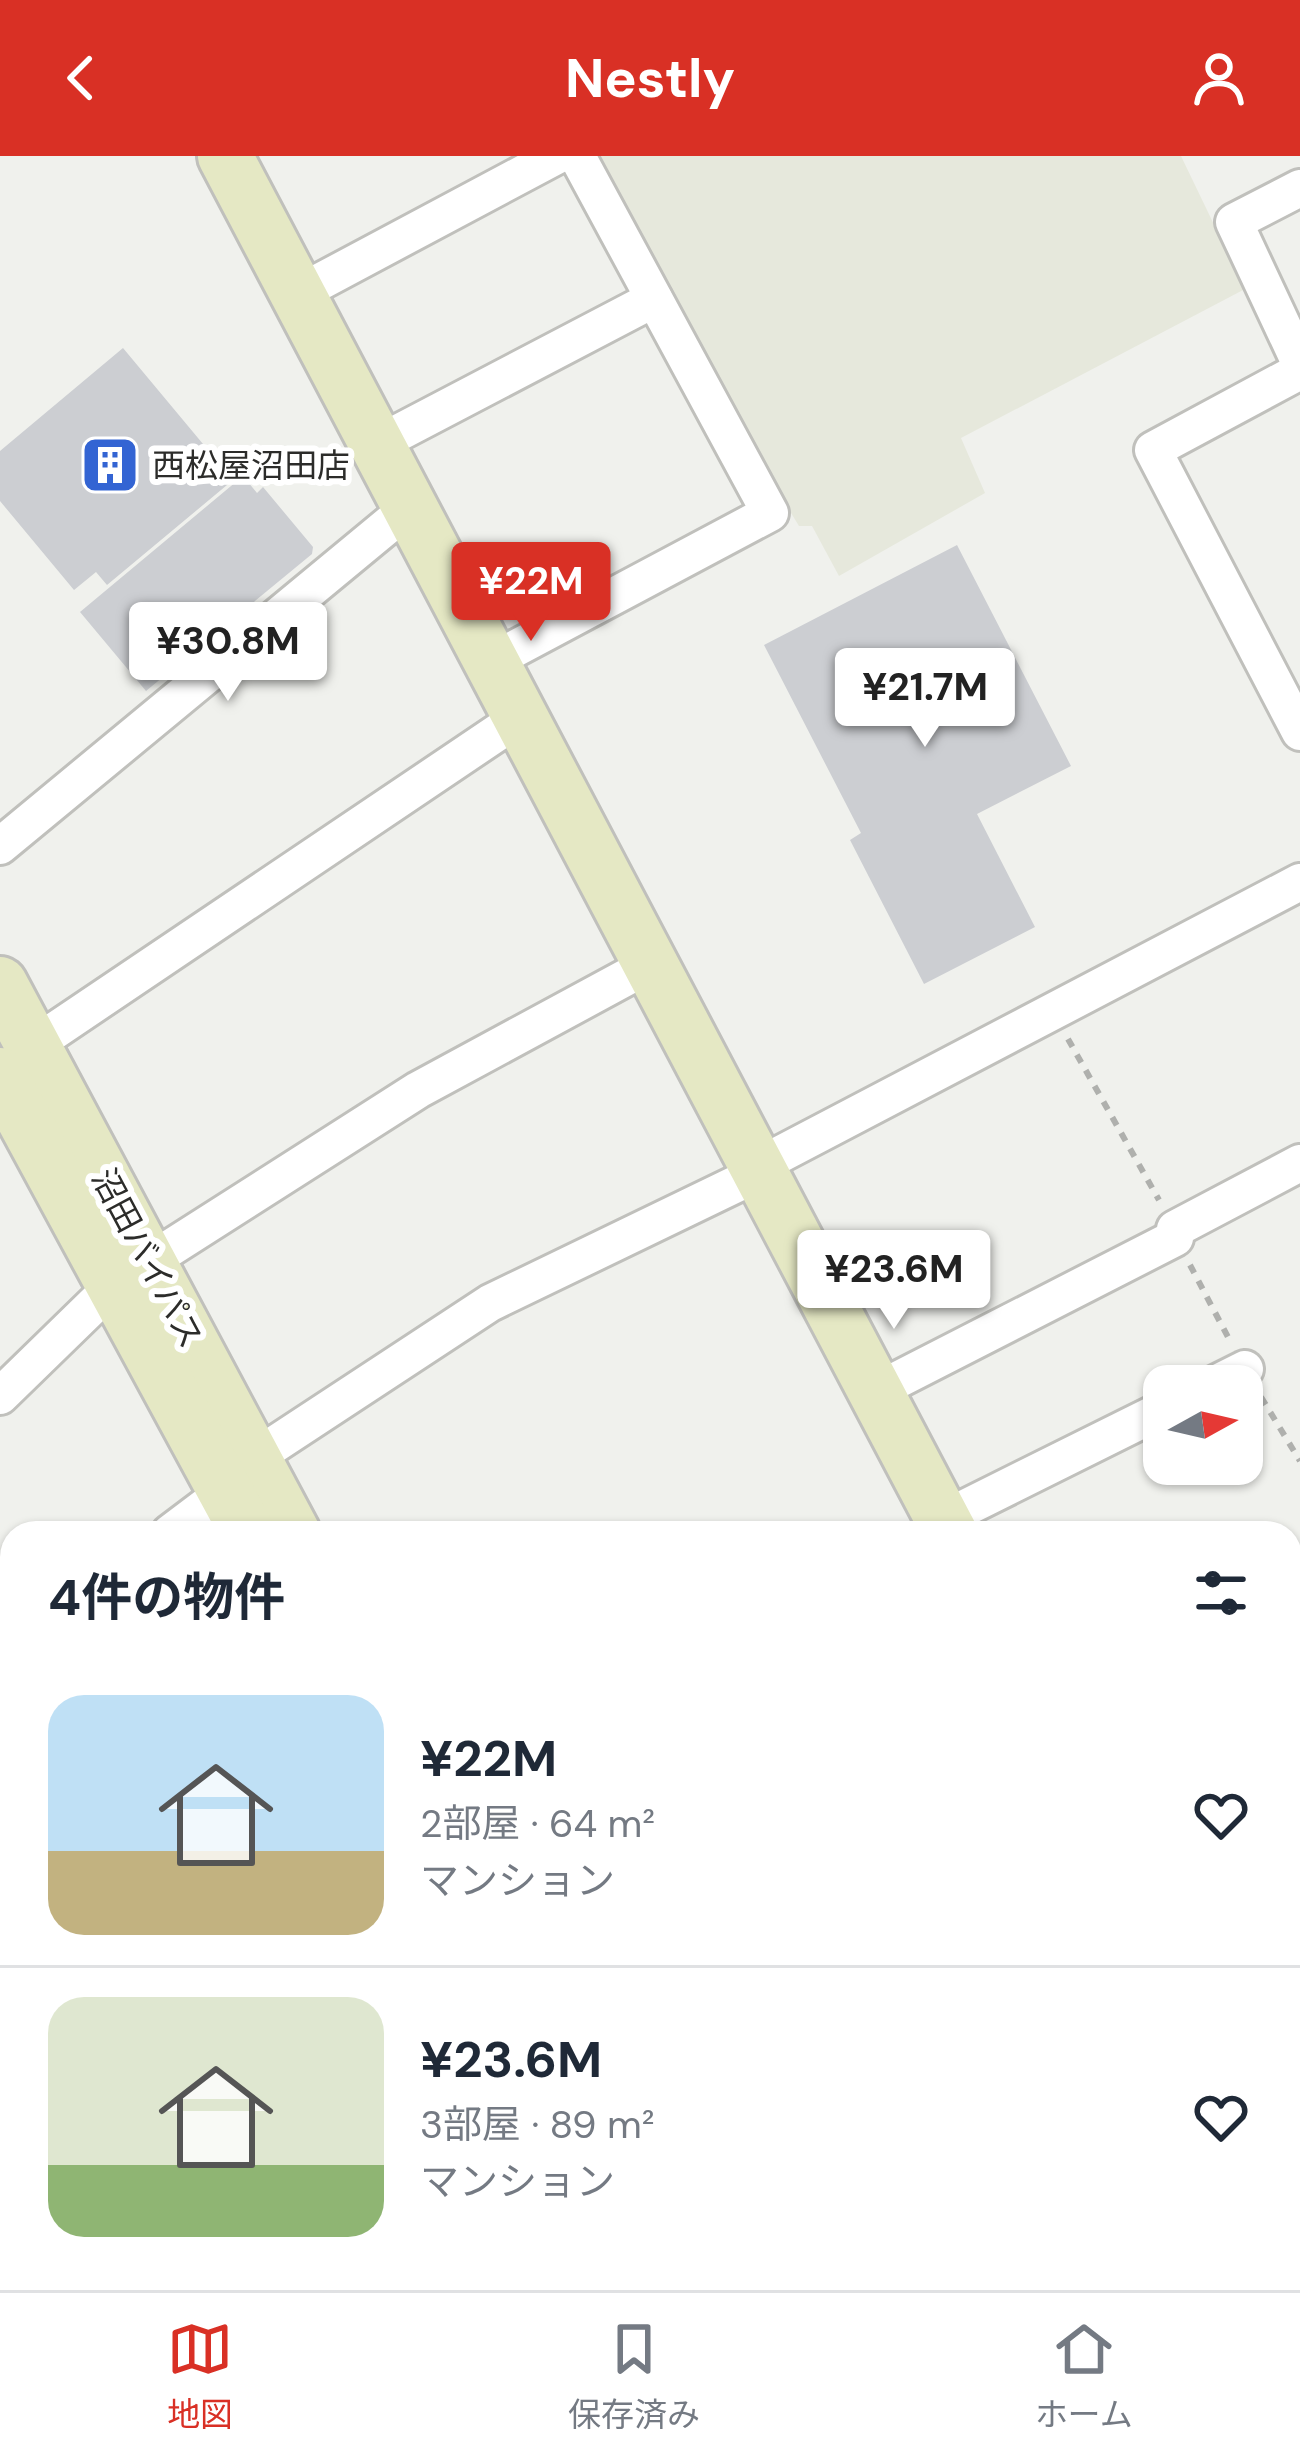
<!DOCTYPE html>
<html lang="ja">
<meta charset="utf-8">
<style>
:root{--surface:#fff;--page:#f6f6f7;--text:#1f2937;--muted:#747a83;--line:#e0e1e3;--accent:#d93025}
body{margin:0;font-family:"DM Sans","Noto Sans JP",sans-serif;background:var(--page);color:var(--text);height:100vh;display:flex;flex-direction:column;font-size:45px;white-space:nowrap}
*{box-sizing:border-box;margin:0}
p{font-size:39px;color:var(--muted)}
.icon{flex:none;width:66px;height:66px;fill:none;stroke:currentColor;stroke-width:2;stroke-linecap:round;stroke-linejoin:round}
.map{position:relative;flex:1;overflow:hidden}
.sheet{position:absolute;left:0px;top:1365px;width:1302px;height:771px;display:flex;flex-direction:column;background:var(--surface);border-radius:36px 36px 0 0;box-shadow:0 3px 9px #0004}
.sheet>*{flex:none}
.needle{width:78px;rotate:82deg}
.buttons{position:absolute;left:1143px;top:1209px;display:grid;gap:24px}
.buttons a{display:grid;place-items:center;width:120px;height:120px;border-radius:24px;background:var(--surface);box-shadow:0 3px 9px #0004;font-size:60px}
.price{position:absolute;translate:-50% -102px;padding:0 27px;border-radius:12px;background:#fff;color:#222;font-size:39px;line-height:78px;filter:drop-shadow(0 3px 6px #0008)}
.price::after{content:'';position:absolute;left:50%;top:72px;width:36px;height:27px;margin-left:-18px;background:inherit;clip-path:polygon(0 0,100% 0,50% 100%)}
.price.selected{background:var(--accent);color:#fff}
ul{padding:0;list-style:none}
li{display:flex;align-items:center;gap:36px;height:300px;padding:0 48px}
li+li{border-top:3px solid var(--line)}
li span{display:grid;place-items:center;flex:none;width:336px;height:240px;border-radius:36px;color:#555}
li>.icon{margin-inline-start:auto}
span .icon{width:144px;height:144px;fill:#fffc;stroke-width:1}
li b{font-size:51px}
h2{display:flex;justify-content:space-between;align-items:center;height:144px;padding:0 48px;font-size:51px}
header{display:flex;justify-content:space-between;align-items:center;height:156px;padding:0 48px;background:var(--accent);color:#fff;font-size:54px;font-weight:700}
.dock{display:flex;justify-content:space-around;align-items:center;height:168px;border-top:3px solid var(--line);background:var(--surface);font-size:33px;color:var(--muted)}
.dock a{display:grid;justify-items:center;gap:6px}
.dock .selected{color:var(--accent)}
.map>svg:first-child{display:block}
</style>
<header><svg class="icon" aria-label="back" viewBox="0 0 24 24"><path d="M15 5l-7 7 7 7"/></svg>Nestly<svg class="icon" aria-label="person" viewBox="0 0 24 24"><circle cx="12" cy="8" r="4"/><path d="M4 21q1-7 8-7t8 7"/></svg></header>
<div class="map">
<svg width="1300" height="2134" viewBox="0 0 1300 2134">
<rect width="100%" height="100%" fill="#f0f1ed"/>
<polygon fill="#e6e8dc" points="594,0 1181,0 1245,133 961,282 985,337 839,420 812,370 799,370 766,316"/>
<polygon fill="#c2c997" points="0,1809 12,1827 12,2124 216,2124 224,2134 0,2134"/>
<g fill="#ccced2">
<polygon points="123,192 233,324 107,429 96,416 74,434 0,345 0,295"/>
<polygon points="243,320 257,337 263,331 313,391 312,398 146,535 80,456"/>
<polygon points="957,389 1071,610 977,658 1035,771 924,828 850,684 861,677 764,489"/>
</g>
<g fill="none" stroke-linecap="round" stroke-linejoin="round">
<defs>
<g id="street">
<polyline points="1300,32 1234,66 1300,207"/>
<polyline points="297,138 556,0"/>
<polyline points="1300,215 1153,294 1300,576"/>
<polyline points="377,288 654,143"/>
<polyline points="490,506 770,357 577,0"/>
<polyline points="0,690 410,351"/>
<polyline points="35,888 519,562"/>
<polyline points="756,1011 1300,726"/>
<polyline points="1175,1073 1300,1007"/>
<polyline points="150,1105 418,934 649,809"/>
<polyline points="1211,1230 1245,1213"/>
<polyline points="874,1236 1175,1082"/>
<polyline points="0,1240 113,1130"/>
<polyline points="254,1302 490,1147 759,1017"/>
<polyline points="943,1363 1164,1253"/>
<polyline points="170,1377 227,1334"/>
<polyline points="0,1423 12,1438"/>
<polyline points="1290,1631 1300,1625"/>
<polyline points="449,2124 455,2134"/>
<polyline points="531,2134 554,2124"/>
<polyline points="1205,2134 1219,2129 1266,2134"/>
</g>
<g id="secondary">
<polyline points="225,0 950,1377"/>
<polyline points="0,828 293,1377"/>
<polyline points="0,919 248,1377"/>
<polyline points="1290,1885 1300,1881"/>
<polyline points="1290,1932 1300,1929"/>
<polyline points="1219,2124 1220,2134"/>
</g>
</defs>
<use href="#street" stroke="#c0c0bc" stroke-width="42"/>
<use href="#secondary" stroke="#c0c0bc" stroke-width="60"/>
<g stroke="#afb0ad" stroke-width="6" stroke-dasharray="9 9" stroke-linecap="butt">
<polyline points="1068,883 1159,1044"/>
<polyline points="1190,1109 1229,1183"/>
<polyline points="1261,1241 1300,1305"/>
</g>
<use href="#street" stroke="#fff" stroke-width="36"/>
<use href="#secondary" stroke="#e5e8c4" stroke-width="54"/>
</g>
<defs>
<symbol id="building-square" viewBox="-11 -11 22 22"><rect x="-9" y="-9" width="18" height="18" rx="4" fill="#3364d3" stroke="#fff"/><path d="M-4-6H4V6H1V3H-1V6H-4ZM-2.5-4.3h1.7v1.8h-1.7ZM.8-4.3h1.7v1.8H.8ZM-2.5-1h1.7V.8h-1.7ZM.8-1h1.7V.8H.8Z" fill="#fff"/></symbol>
</defs>
<g fill-rule="evenodd">
<use href="#building-square" x="77" y="276" width="66" height="66"/>
</g>
<g text-anchor="middle" stroke-width="12" stroke-linejoin="round" paint-order="stroke">
<g font-size="33" fill="#2c2c2a" stroke="#fff" text-anchor="start">
<text x="152" y="321">西松屋沼田店</text>
</g>
<g font-size="33" fill="#2c2c2a" stroke="#fff">
<text transform="translate(148 1102) rotate(62)" y="12">沼田バイパス</text>
</g>
</g>
</svg>
<div class="buttons">
<a><svg class="needle" viewBox="-14 -14 28 28"><path d="M0-13l5 13h-10z" fill="#e53935"/><path d="M0 13l5-13h-10z" fill="#747a83"/></svg></a>
</div>
<b class="price selected" style="left:531px;top:488px">¥22M</b>
<b class="price" style="left:228px;top:548px">¥30.8M</b>
<b class="price" style="left:925px;top:594px">¥21.7M</b>
<b class="price" style="left:894px;top:1176px">¥23.6M</b>
<section class="sheet">
<h2>4件の物件<svg class="icon" aria-label="filters" viewBox="0 0 24 24"><path d="M4 7h16M4 17h16"/><circle cx="9" cy="7" r="2"/><circle cx="15" cy="17" r="2"/></svg></h2>
<ul>
<li><span style="background:linear-gradient(#bfe0f5 65%,#c2b280 0)"><svg class="icon" aria-label="home" viewBox="0 0 24 24"><path d="M3 11l9-7 9 7M6 9v11h12V9"/></svg></span><div><b>¥22M</b><p>2部屋 · 64 m²</p><p>マンション</p></div><svg class="icon" aria-label="heart" viewBox="0 0 24 24"><path d="M12 20l-8-8c-3-5 5-10 8-4 3-6 11-1 8 4z"/></svg></li>
<li><span style="background:linear-gradient(#dfe7d0 70%,#8fb573 0)"><svg class="icon" aria-label="home" viewBox="0 0 24 24"><path d="M3 11l9-7 9 7M6 9v11h12V9"/></svg></span><div><b>¥23.6M</b><p>3部屋 · 89 m²</p><p>マンション</p></div><svg class="icon" aria-label="heart" viewBox="0 0 24 24"><path d="M12 20l-8-8c-3-5 5-10 8-4 3-6 11-1 8 4z"/></svg></li>
</ul>
</section>
</div>
<nav class="dock">
<a class="selected"><svg class="icon" aria-label="map" viewBox="0 0 24 24"><path d="M3 6l6-2 6 2 6-2v14l-6 2-6-2-6 2zM9 4v14M15 6v14"/></svg>地図</a>
<a><svg class="icon" aria-label="saved" viewBox="0 0 24 24"><path d="M7 4h10v16l-5-4-5 4z"/></svg>保存済み</a>
<a><svg class="icon" aria-label="home" viewBox="0 0 24 24"><path d="M3 11l9-7 9 7M6 9v11h12V9"/></svg>ホーム</a>
</nav>
